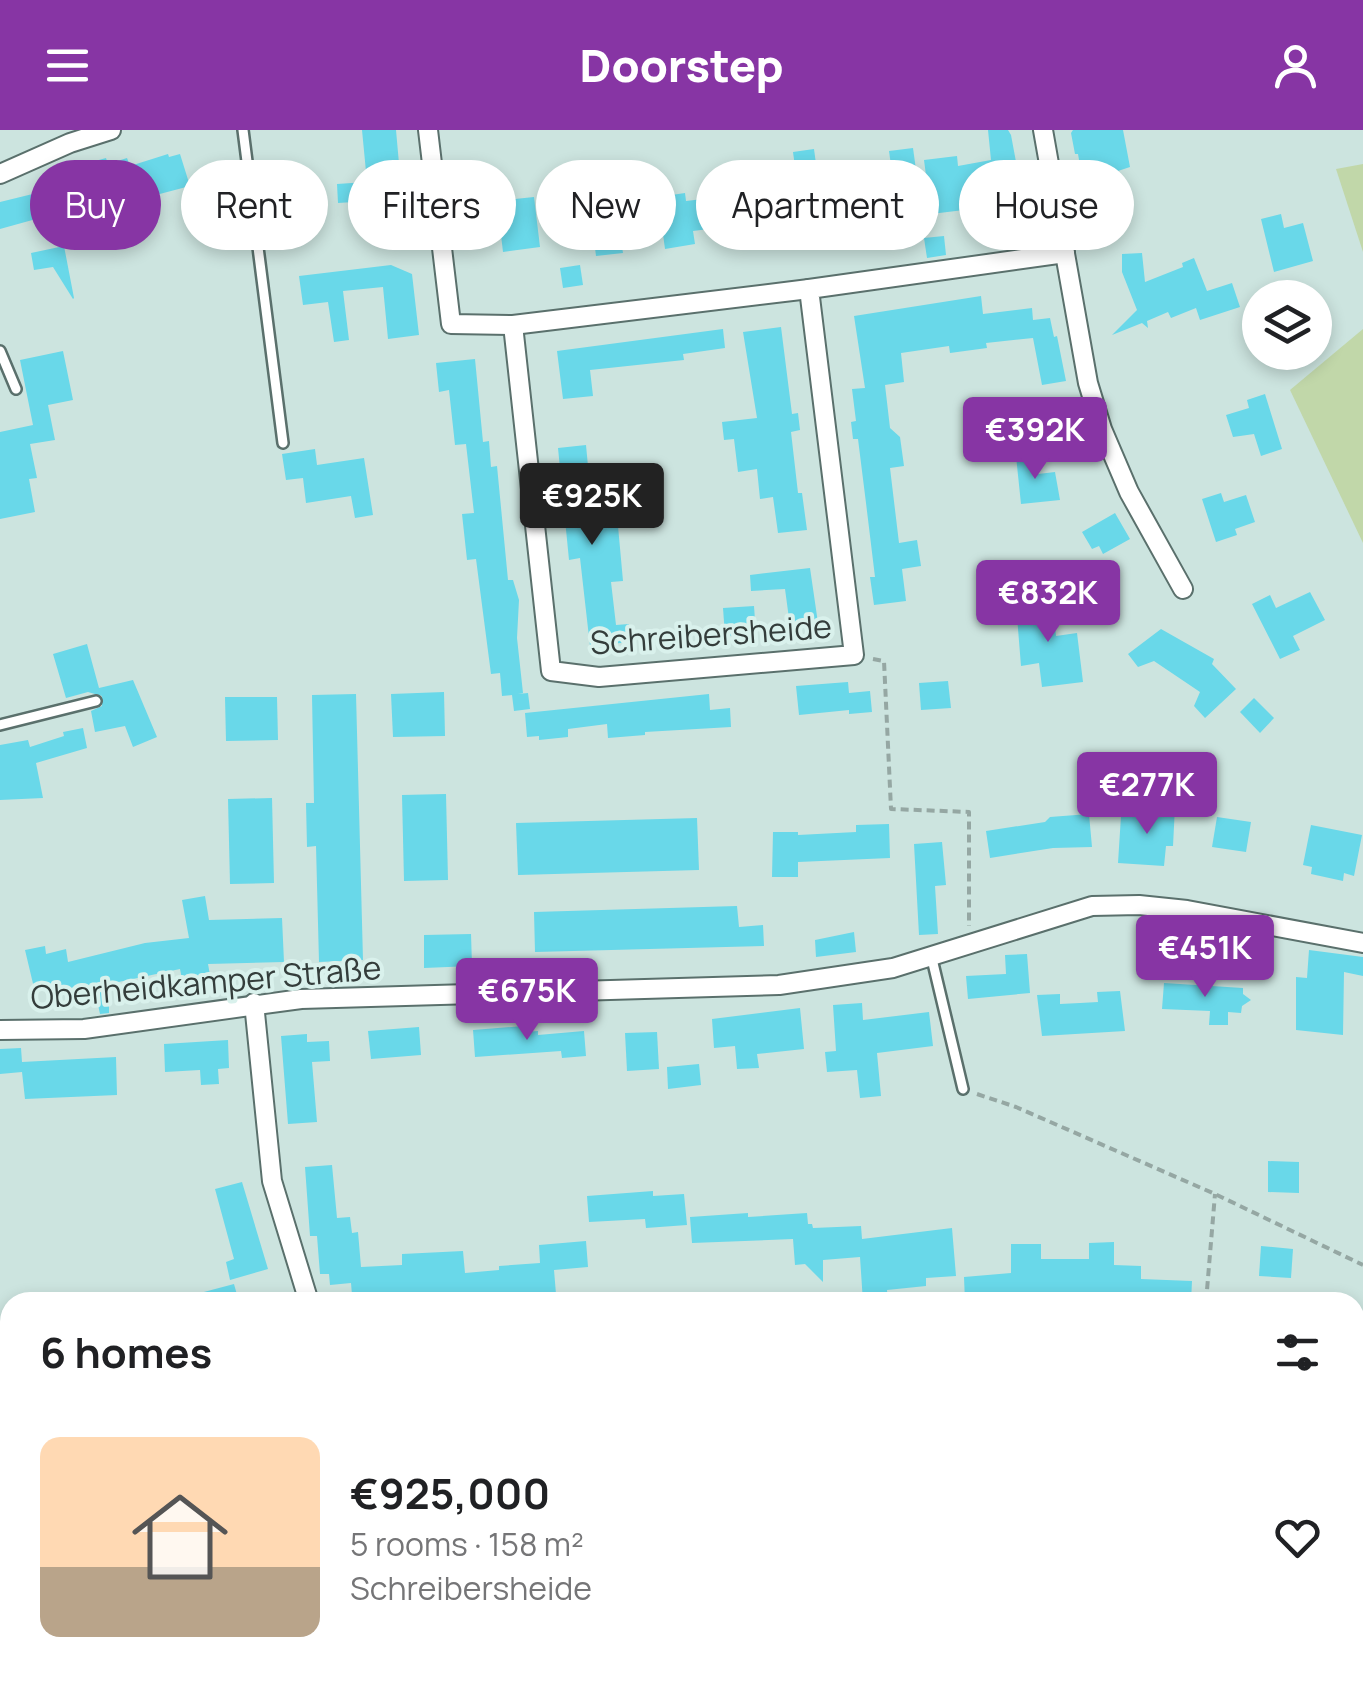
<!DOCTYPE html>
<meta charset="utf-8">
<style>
:root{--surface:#fff;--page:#f2f2f2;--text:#202124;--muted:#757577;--line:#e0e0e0;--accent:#8735a4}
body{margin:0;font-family:Manrope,sans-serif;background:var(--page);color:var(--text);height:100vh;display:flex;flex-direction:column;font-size:38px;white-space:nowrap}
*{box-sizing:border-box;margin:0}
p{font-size:32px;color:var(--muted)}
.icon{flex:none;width:55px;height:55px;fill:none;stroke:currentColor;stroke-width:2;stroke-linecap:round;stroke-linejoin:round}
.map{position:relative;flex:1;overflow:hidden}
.sheet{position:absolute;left:0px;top:1162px;width:1365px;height:392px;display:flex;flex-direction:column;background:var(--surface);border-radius:30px 30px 0 0;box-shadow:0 5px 15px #0003}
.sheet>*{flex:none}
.top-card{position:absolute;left:30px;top:30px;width:1305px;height:90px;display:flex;gap:20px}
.controls{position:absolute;left:1242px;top:150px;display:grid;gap:20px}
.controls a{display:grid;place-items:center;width:90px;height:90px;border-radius:50%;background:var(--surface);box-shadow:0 5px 15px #0003;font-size:50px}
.price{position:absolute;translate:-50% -85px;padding:0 22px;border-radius:10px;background:var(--accent);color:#fff;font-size:32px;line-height:65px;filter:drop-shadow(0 2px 5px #0008)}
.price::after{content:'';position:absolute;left:50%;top:60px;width:30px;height:22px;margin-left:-15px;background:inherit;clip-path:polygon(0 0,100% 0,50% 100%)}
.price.active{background:#222;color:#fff}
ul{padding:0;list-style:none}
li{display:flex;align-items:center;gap:30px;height:250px;padding:0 40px}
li+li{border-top:2px solid var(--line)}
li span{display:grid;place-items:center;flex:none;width:280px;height:200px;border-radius:20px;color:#555}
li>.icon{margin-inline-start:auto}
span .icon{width:120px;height:120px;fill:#fffc;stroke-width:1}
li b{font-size:42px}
h2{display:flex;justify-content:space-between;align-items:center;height:120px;padding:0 40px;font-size:42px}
.tag{padding:0 35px;border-radius:45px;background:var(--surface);box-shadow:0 5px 15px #0003;font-size:35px;line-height:90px}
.tag.active{background:var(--accent);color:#fff}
header{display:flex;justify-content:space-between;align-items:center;height:130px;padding:0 40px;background:var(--accent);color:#fff;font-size:45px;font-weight:800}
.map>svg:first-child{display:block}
</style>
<header><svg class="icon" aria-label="menu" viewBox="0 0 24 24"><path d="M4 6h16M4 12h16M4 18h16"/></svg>Doorstep<svg class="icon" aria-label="person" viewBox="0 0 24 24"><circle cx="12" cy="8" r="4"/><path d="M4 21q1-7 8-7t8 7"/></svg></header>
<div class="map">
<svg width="1363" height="1553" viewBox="0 0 1363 1553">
<rect width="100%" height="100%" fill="#cce4df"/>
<g fill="#c1d7a9">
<polygon points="1363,34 1363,122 1336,39"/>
<polygon points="1363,199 1363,413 1290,260"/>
<polygon points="1363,1481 1363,1553 1252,1553 1253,1545 1355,1545 1355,1487"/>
<rect x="401" y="1545" width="197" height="8"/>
</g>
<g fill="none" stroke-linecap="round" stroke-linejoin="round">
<g stroke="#69bae9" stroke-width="6">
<polyline points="1355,1335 1363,1335"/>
<polyline points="0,1479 10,1481"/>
</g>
</g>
<g fill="#69d8e9">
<polygon points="362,0 396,0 406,112 388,114 384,75 369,76 369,71 338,73 337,54 367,52"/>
<polygon points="988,0 1008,0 1011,5 1022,64 963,75 964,80 931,84 924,30 957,26 958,36 991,30"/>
<polygon points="1073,0 1123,0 1130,37 1112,43 1113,47 1083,53 1078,24 1075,24 1071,3"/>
<polygon points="913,18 917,47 893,50 889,21"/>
<polygon points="814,19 821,71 800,74 793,22"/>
<polygon points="168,24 169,27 180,24 190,56 137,70 135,64 87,64 90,83 73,86 72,79 0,99 0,72 49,60 45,45 106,28 108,34 127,28 130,36"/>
<polygon points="890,44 894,77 860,82 860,87 834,91 830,58 861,53 860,48"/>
<polygon points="487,55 490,73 464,78 461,60"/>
<polygon points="685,63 686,71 728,66 732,96 693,101 695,114 665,119 658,67"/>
<polygon points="794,63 799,100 770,104 765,67"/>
<polygon points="534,67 540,117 503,122 497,71"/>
<polygon points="235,72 239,105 213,109 209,76"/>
<polygon points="628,81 630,103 620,104 623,123 596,126 591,86"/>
<polygon points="1281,84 1284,98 1303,93 1313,131 1274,142 1261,89"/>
<polygon points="944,106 946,125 927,128 924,108"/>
<polygon points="64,116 74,168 73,169 53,137 34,140 31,123"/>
<polygon points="1142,123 1145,152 1183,137 1182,133 1194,128 1207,161 1232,153 1240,177 1200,190 1196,178 1171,188 1168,182 1147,191 1148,198 1142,193 1112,205 1137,180 1122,142 1122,124"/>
<polygon points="391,135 412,144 419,205 388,209 383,157 343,161 349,210 334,212 328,172 303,175 299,146"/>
<polygon points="580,135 583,155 563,158 560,138"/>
<polygon points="981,166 983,184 1032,178 1033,190 1050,188 1054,207 1057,206 1066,251 1042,255 1033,208 986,213 987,218 950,223 949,216 901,223 904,252 885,255 890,298 900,307 904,336 890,338 899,413 917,410 921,436 902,439 906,471 874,475 870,447 875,447 866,373 858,309 853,309 851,292 856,291 852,259 865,258 854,186"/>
<polygon points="781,197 792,284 798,283 800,300 791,302 798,363 802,363 807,400 778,403 773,367 760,369 757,339 738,342 734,309 724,310 722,292 757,288 743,202"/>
<polygon points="723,199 725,218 683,224 684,230 590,240 593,266 563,269 557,221"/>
<polygon points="63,221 73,270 48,275 55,310 30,314 37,348 29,349 35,382 0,389 0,302 33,295 20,230"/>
<polygon points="475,229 483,312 489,311 491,337 497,336 508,450 513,450 519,470 517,508 523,563 518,564 528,563 530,579 514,581 512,565 502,566 500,543 491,544 476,429 467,430 462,384 474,383 466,314 455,315 449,260 439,262 436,233"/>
<polygon points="1265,264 1282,319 1261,326 1254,304 1233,307 1226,285 1249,278 1247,270"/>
<polygon points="586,315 592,379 596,379 596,388 617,385 623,451 611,452 616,495 629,494 631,512 590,516 580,428 569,430 558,318"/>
<polygon points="315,319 317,335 364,328 373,385 355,388 351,366 306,373 303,348 286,350 282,324"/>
<polygon points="1034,324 1038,344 1055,342 1060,370 1021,374 1016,326"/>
<polygon points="1221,363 1224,372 1246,365 1255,392 1235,399 1237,405 1216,412 1202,369"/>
<polygon points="1115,383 1130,409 1103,424 1099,416 1092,419 1082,402"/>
<polygon points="810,438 818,493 790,496 785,459 751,461 750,445"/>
<polygon points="1310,462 1325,490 1293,506 1300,520 1280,529 1252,474 1270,465 1276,478"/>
<polygon points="1052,470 1056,506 1077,503 1083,552 1042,557 1039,533 1021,536 1016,474"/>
<polygon points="754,476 756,504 725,506 723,478"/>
<polygon points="1161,499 1214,529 1212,534 1236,559 1205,588 1194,576 1200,562 1154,531 1138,537 1128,524"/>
<polygon points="87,514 99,558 133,550 157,607 133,617 125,596 95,602 91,581 102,576 102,566 88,562 66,568 53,524"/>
<polygon points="948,551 951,578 921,580 919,553"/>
<polygon points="848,552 849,563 870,561 872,582 849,584 849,580 799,585 796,556"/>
<polygon points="444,562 445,606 393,607 391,564"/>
<polygon points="356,564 363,830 319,832 316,716 307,717 306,673 314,673 312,565"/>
<polygon points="709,564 710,580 730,578 731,597 645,602 645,605 608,608 607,594 568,599 568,607 539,610 539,606 527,607 525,583"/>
<polygon points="225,567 277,567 278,610 226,611"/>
<polygon points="1254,568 1274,588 1260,603 1240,582"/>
<polygon points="83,598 87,618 36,633 43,668 0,670 0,615 28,610 30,617 64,606 63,602"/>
<polygon points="446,664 448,750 404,751 402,665"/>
<polygon points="1194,667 1214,670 1212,686 1192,683"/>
<polygon points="272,668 274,753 230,754 228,669"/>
<polygon points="1154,675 1175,676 1173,716 1166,716 1164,736 1118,733 1121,686 1153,687"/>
<polygon points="1089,684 1092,717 1053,718 990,728 986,701 1045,692 1050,687"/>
<polygon points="1217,687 1251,692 1246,722 1212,717"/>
<polygon points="697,688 699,740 518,745 516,693"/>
<polygon points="889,694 890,728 798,732 798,747 772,747 773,702 798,702 798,705 856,702 856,695"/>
<polygon points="1311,695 1362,705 1354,746 1344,743 1343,751 1311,744 1312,737 1303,735"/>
<polygon points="942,712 946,755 935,756 938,804 919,805 914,714"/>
<polygon points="205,766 209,790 282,788 284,832 208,834 210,845 182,849 180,839 109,854 109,883 100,884 94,857 56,865 54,858 35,862 25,820 45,816 46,824 66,819 68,832 145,813 189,808 182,770"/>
<polygon points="737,776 739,797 763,795 764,816 535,822 534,782"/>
<polygon points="854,802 856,822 816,827 815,810"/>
<polygon points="471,804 472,836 424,838 424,805"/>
<polygon points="1309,820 1363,827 1363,846 1344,842 1343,905 1296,900 1296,847 1307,848"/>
<polygon points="1027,824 1030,863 968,869 966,846 1006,844 1005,825"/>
<polygon points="1164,853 1243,858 1243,864 1251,870 1242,876 1241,883 1228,882 1228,895 1209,895 1210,881 1162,879"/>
<polygon points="1120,861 1125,901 1042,906 1037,865 1060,864 1060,874 1080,873 1098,872 1097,862"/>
<polygon points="862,873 863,890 929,882 933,916 877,923 881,966 860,968 857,940 827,942 825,922 836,921 833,875"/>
<polygon points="800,878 804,919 757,924 759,938 737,939 735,916 714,918 712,889"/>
<polygon points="524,896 525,902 538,901 538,905 584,901 586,926 562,928 561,921 475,927 473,900"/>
<polygon points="419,897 421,925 371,929 368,901"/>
<polygon points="657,902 659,939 627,941 625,903"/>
<polygon points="307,904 307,912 329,911 330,931 312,932 317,992 288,994 281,906"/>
<polygon points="228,910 229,938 218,939 219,954 201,955 200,940 165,942 164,914"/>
<polygon points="21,918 22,932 116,927 117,965 25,969 22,942 0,944 0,919"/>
<polygon points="699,934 701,955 668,959 667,937"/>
<polygon points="1268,1031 1299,1032 1299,1063 1268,1062"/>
<polygon points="332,1035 337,1088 350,1087 352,1103 358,1102 361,1137 402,1135 402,1124 463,1121 465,1143 499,1140 499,1136 540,1133 539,1115 586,1111 588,1137 554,1140 556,1164 432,1172 380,1172 379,1163 352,1165 351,1153 330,1155 329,1144 320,1144 317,1106 310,1106 305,1037"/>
<polygon points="242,1052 268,1139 230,1150 226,1132 234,1129 215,1059"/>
<polygon points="653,1061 653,1066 684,1064 687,1095 646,1098 645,1089 589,1092 587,1066"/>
<polygon points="748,1083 748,1087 807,1083 808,1094 812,1094 813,1098 861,1096 862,1109 952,1098 956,1146 926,1148 926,1156 887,1160 888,1172 863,1172 860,1127 823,1130 823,1152 805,1134 795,1135 793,1109 692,1113 690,1087"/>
<polygon points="1114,1112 1114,1135 1141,1136 1141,1149 1192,1151 1191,1172 1061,1172 1061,1166 997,1166 997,1172 965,1172 964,1147 1011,1143 1011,1114 1041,1114 1041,1129 1089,1129 1089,1113"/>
<polygon points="1261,1116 1293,1119 1291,1148 1259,1146"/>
<polygon points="234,1154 239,1172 186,1172 185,1167"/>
</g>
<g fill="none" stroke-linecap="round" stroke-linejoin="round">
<defs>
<g id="lane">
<polyline points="243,0 283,313"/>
<polyline points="0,221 16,259"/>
<polyline points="0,595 96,571"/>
<polyline points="932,829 963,959"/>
</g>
<g id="street">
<polyline points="428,0 451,194 513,195 809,159"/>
<polyline points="1043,0 1088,253 1102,299 1129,362 1183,459"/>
<polyline points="0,44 70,13 111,0"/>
<polyline points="513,195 551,541 599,547 854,525 809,159 1065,123"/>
<polyline points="254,873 272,1051 309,1172"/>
<polyline points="0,900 84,899 301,869 779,855 893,838 1092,776 1139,775 1187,780 1363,813"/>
<polyline points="0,1318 10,1315"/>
<polyline points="1355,1478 1363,1472"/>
<polyline points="297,1545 297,1553"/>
<polyline points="919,1553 928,1545"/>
<polyline points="1244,1553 1245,1545"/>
</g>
</defs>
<use href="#lane" stroke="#5a706c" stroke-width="14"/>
<use href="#street" stroke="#5a706c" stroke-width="22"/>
<g stroke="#95a7a3" stroke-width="4" stroke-dasharray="8 5" stroke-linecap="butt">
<polyline points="873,529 884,531 891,679 969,682 969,796"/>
<polyline points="977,964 1016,977 1215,1064 1363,1135"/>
<polyline points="1206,1172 1215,1064"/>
<polyline points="741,1545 741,1553"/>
<polyline points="854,1545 863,1553"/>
</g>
<use href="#lane" stroke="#fff" stroke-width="9"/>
<use href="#street" stroke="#fff" stroke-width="18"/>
</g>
<g text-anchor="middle" stroke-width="8" stroke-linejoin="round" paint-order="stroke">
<g font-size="32" fill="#343d3b" stroke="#d9f1ec">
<text transform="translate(711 505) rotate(-4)" y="11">Schreibersheide</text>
<text transform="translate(206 853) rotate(-5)" y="11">Oberheidkamper Straße</text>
</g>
</g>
</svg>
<div class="controls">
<a><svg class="icon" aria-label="layers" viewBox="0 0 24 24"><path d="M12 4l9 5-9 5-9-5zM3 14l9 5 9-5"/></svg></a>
</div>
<b class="price" style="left:1035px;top:352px">€392K</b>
<b class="price active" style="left:592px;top:418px">€925K</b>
<b class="price" style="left:1048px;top:515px">€832K</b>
<b class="price" style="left:1147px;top:707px">€277K</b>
<b class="price" style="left:1205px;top:870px">€451K</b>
<b class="price" style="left:527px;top:913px">€675K</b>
<div class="top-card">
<a class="tag active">Buy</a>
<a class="tag">Rent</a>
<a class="tag">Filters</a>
<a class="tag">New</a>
<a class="tag">Apartment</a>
<a class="tag">House</a>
</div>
<section class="sheet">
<h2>6 homes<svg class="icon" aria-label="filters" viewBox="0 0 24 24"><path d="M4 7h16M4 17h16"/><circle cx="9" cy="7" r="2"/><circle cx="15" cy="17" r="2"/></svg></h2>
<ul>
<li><span style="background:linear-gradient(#ffd9b3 65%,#b9a48a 0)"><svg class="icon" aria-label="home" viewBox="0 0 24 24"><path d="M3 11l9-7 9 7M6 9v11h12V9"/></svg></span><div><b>€925,000</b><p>5 rooms · 158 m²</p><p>Schreibersheide</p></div><svg class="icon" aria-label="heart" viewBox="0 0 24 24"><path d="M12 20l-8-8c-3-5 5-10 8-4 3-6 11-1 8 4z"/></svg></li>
</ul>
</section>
</div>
